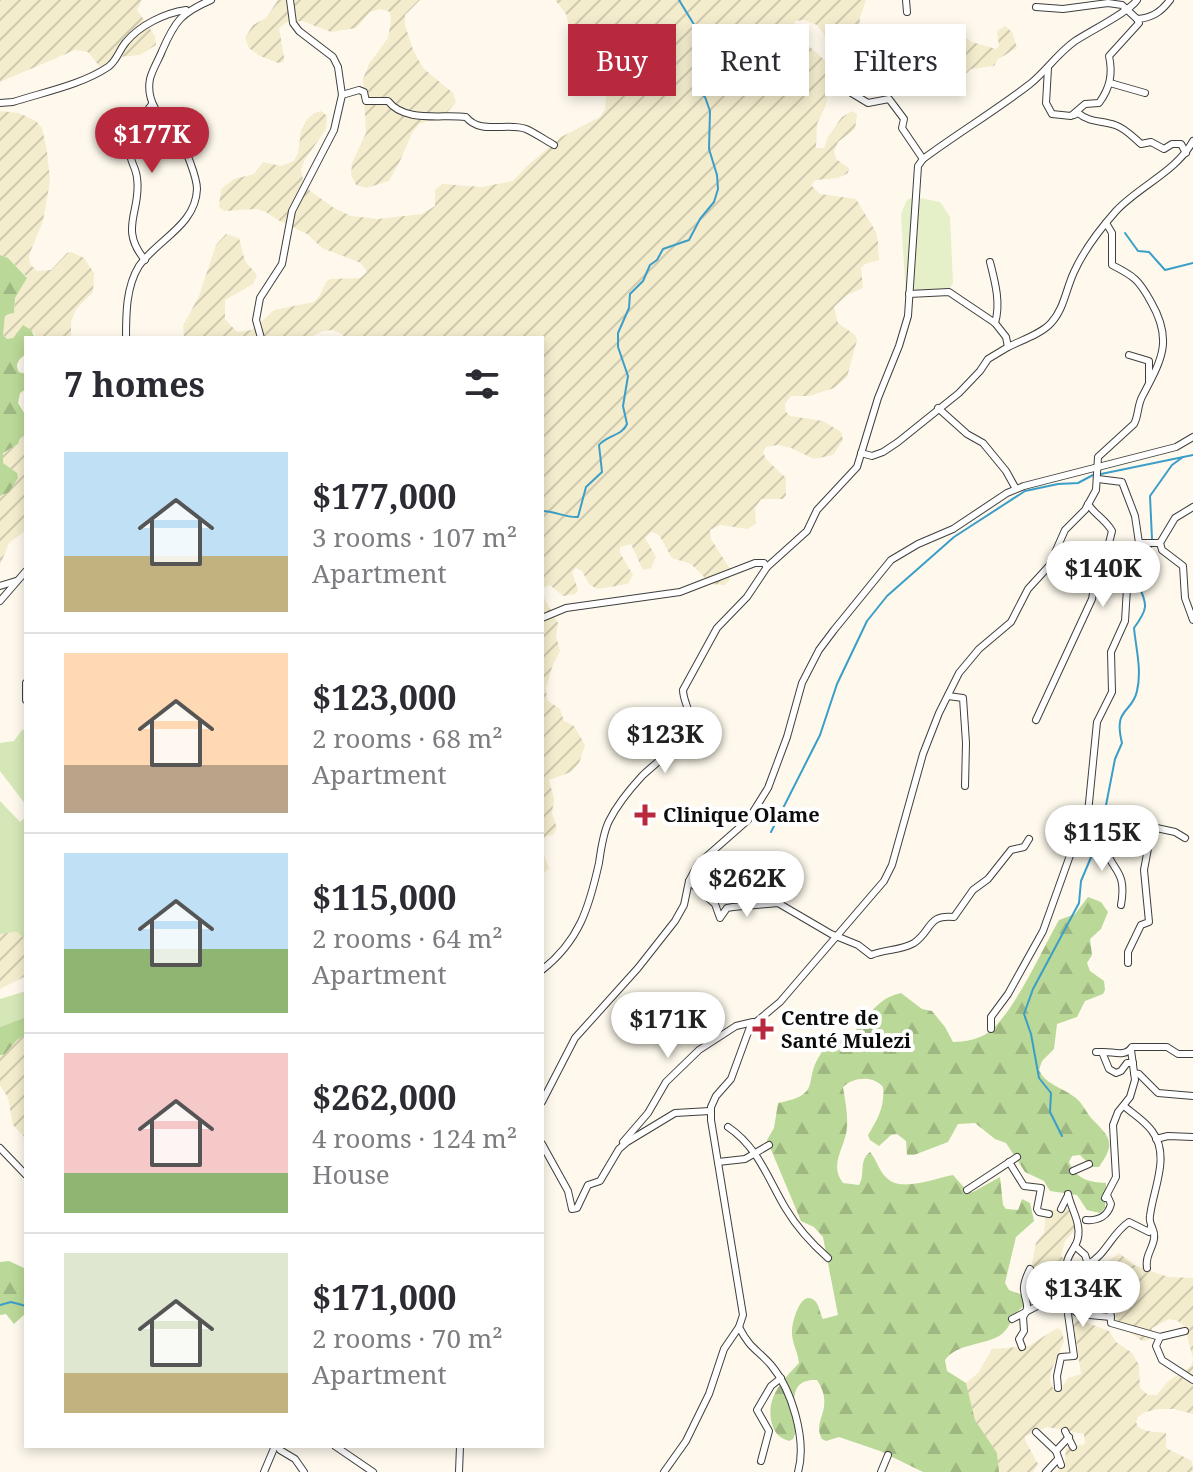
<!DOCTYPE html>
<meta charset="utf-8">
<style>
:root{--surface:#fff;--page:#f7f7f7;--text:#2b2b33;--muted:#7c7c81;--line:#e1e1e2;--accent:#b8293d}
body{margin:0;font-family:"Noto Serif",serif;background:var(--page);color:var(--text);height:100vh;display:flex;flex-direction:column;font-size:30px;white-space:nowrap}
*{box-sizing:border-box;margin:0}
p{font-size:26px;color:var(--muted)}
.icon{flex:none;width:44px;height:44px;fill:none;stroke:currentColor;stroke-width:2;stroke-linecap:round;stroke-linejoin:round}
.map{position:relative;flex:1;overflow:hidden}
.drawer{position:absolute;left:24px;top:336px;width:520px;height:1112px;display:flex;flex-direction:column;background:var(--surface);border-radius:0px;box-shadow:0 4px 12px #0003}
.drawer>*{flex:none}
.guide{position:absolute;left:568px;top:24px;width:504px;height:72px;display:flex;gap:16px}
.price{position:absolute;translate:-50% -68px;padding:0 18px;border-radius:28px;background:#fff;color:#222;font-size:26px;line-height:52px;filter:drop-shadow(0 2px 4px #0008)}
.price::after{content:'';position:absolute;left:50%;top:48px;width:24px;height:18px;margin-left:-12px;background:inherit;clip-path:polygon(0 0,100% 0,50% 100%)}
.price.current{background:var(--accent);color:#fff}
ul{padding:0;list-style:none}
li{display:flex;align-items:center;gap:24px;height:200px;padding:0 40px}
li+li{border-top:2px solid var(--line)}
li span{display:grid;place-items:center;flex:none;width:224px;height:160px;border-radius:0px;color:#555}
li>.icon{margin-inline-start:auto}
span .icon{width:96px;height:96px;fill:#fffc;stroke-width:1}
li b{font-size:34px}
h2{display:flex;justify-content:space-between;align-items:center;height:96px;padding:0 40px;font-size:34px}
.pill{padding:0 28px;border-radius:0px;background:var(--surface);box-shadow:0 4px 12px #0003;font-size:28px;line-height:72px}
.pill.current{background:var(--accent);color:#fff}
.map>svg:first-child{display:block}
</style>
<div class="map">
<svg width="1193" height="1472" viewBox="0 0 1193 1472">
<defs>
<pattern id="farmland-furrows" width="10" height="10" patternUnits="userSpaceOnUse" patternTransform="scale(2)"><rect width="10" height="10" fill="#f3eccd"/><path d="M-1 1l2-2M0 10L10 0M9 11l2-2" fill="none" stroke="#cfc9af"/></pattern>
<pattern id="forest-firs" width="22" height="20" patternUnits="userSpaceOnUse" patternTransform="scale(2)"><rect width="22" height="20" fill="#bad897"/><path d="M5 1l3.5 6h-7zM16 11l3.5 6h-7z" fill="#9fb881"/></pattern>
</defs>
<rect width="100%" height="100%" fill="#fef9ec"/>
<g fill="url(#farmland-furrows)">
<polygon points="0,0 142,0 137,10 155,36 156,45 140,55 117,57 100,67 88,52 75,50 0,82"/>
<polygon points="278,0 420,0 405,15 405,25 413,50 423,68 453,93 456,102 445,115 419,124 412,133 400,161 389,181 366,188 356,185 351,175 352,163 366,133 363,79 369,64 388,38 391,22 390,12 381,9 370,12 356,28 331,32 302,21 287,22 279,28 284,57 284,62 278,63 258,55 249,48 245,38 253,25 266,18"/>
<polygon points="555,0 866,0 860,17 859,30 864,33 913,31 963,36 972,42 996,49 999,46 997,31 1005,26 1012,32 1017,48 998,59 994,66 971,69 953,86 892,88 887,85 881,60 877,56 846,57 839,53 817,25 804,20 795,21 794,27 800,38 830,65 830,86 826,105 817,124 816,148 824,148 828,137 842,117 853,111 857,115 855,129 838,142 834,151 836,159 849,168 848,173 838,178 816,180 811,185 820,194 856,199 876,232 878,242 879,260 865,264 861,268 863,288 847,295 834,307 838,323 855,335 857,340 847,377 834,388 809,396 791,396 785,404 786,412 790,416 823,421 841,432 843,440 833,455 814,459 791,448 777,445 766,447 763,452 766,459 786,478 786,495 783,499 761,499 755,508 756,523 748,529 720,525 710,530 711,539 730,569 730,579 725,585 711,584 691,564 672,558 659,535 651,532 645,538 656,557 651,568 644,570 642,568 631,544 620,547 620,553 633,575 628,584 597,589 589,584 582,571 576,568 572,572 578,590 575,594 563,596 550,585 542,588 543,596 558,623 556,636 560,651 552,667 546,689 547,700 560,709 564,721 574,726 585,745 579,763 571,772 549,780 554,799 552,813 557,828 553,835 546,836 543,841 544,856 549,868 542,875 542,338 344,338 342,334 332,330 323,331 308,338 184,338 183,326 199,296 216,245 226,234 239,238 245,261 257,275 253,284 225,300 225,319 237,332 252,330 274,310 314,302 320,295 326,282 330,279 360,278 367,272 361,263 322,248 307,234 278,220 266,212 257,209 224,211 219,207 221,189 234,179 254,174 263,162 281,166 294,161 298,153 301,131 307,119 314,113 321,111 327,116 326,129 304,161 301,170 303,180 310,191 334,208 351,216 378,219 422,214 435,206 435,190 442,184 482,187 513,181 526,167 561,137 600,117 605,109 606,94 601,80 575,54 566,14"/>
<polygon points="0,111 19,113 36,121 42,128 47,151 50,181 43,221 29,255 30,264 37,271 51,270 67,253 71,252 84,258 94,273 93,292 76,309 71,322 71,338 35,338 35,334 23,325 13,338 7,339 3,335 5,314 14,313 15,298 27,277 8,258 0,255"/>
<polygon points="26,434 26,530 9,543 0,565 0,496 4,495 16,473 3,463 3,453 18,444"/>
<polygon points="16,931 21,932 26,941 26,976 0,989 0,934"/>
<polygon points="26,1034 26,1139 13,1125 8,1098 0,1085 0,1055 4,1055 17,1040"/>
<polygon points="1069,1208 1076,1229 1065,1241 1061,1256 1072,1267 1106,1263 1119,1253 1134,1265 1168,1277 1193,1278 1193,1359 1185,1327 1178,1321 1169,1319 1152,1328 1149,1340 1142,1341 1117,1323 1115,1304 1076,1294 1059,1293 1040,1299 1031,1298 1027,1289 1036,1243 1044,1232 1046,1211"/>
<polygon points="1080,1320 1109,1331 1116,1342 1132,1353 1139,1365 1140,1388 1148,1395 1157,1395 1167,1382 1191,1366 1193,1360 1193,1414 1174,1409 1159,1409 1145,1412 1138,1417 1136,1422 1138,1427 1147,1431 1166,1433 1166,1448 1192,1461 1193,1472 1057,1472 1065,1461 1066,1448 1085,1444 1084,1434 1047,1427 1025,1436 1025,1440 1038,1464 1033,1472 999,1472 997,1453 975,1421 966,1383 978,1373 992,1349 1029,1346 1057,1328 1062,1331 1064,1341 1051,1371 1050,1381 1053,1388 1062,1387 1068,1378 1081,1374 1074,1326 1075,1322"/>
</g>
<g fill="#d5e7b7">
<polygon points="26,729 26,805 0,771 0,743 14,741 22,730"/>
<path d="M 0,801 L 20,822 L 26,817 L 26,941 C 14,927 18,933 0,934 Z"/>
<polygon points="26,991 26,1017 0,1027 0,999"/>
</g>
<g fill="url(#forest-firs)">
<path d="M 0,255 L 8,258 L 27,278 L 15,298 L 14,313 L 5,315 L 3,335 L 7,339 L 13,338 L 23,325 L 31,330 L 35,338 L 26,338 L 26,354 C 19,359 14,364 19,372 L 26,374 L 26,389 L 20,393 L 18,403 L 26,416 L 26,434 L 20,439 L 18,444 L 3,453 L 3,463 L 17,473 L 18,478 L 9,492 L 0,496 Z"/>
<path d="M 1088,897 L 1101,902 L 1108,912 L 1101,929 L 1090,939 L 1092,955 L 1087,963 L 1090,971 L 1104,981 L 1105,990 L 1103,994 L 1085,1001 L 1077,1017 L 1057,1024 L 1054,1049 L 1042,1061 L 1039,1070 C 1046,1086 1066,1088 1078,1100 C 1084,1106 1087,1114 1093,1120 C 1112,1139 1115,1144 1099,1167 L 1092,1167 L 1080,1155 L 1072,1156 L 1069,1162 C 1076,1179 1088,1182 1106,1183 L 1105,1208 L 1100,1213 L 1087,1210 L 1077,1195 L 1050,1191 L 1044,1181 L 1025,1172 L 1006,1143 L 995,1139 L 975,1123 L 958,1124 L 948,1142 L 914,1155 L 907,1155 L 906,1141 L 897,1134 L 891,1135 L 879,1146 L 870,1140 L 868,1135 C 878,1119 885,1106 883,1087 C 873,1075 853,1077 843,1087 C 845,1100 848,1114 847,1127 C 846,1147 828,1164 843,1183 L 859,1185 C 866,1174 858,1161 870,1152 C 877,1160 879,1172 888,1179 C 902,1192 936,1178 953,1175 L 968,1192 L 973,1192 L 1000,1177 L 1003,1205 L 1006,1209 L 1018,1210 L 1022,1199 L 1030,1203 L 1034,1221 L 1016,1237 L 1005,1283 L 1009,1290 L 1022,1295 L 1024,1306 C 1010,1315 1012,1328 999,1336 C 981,1346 958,1343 945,1360 L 947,1371 L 966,1383 L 975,1420 L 997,1453 L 999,1472 L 923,1472 L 880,1451 L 839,1437 L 826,1441 L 822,1439 C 811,1420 836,1409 817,1380 C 788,1378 793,1405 799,1424 L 793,1439 L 789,1441 C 780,1438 775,1434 772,1424 C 765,1398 782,1381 799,1363 C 798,1352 791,1341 792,1331 C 792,1322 801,1288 815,1301 C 819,1304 820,1314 823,1319 L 838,1315 L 823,1237 L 814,1227 L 801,1221 L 767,1140 L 774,1128 L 778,1103 C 825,1094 801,1081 822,1052 C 830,1042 838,1042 848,1036 C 868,1023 872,999 901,993 L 922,1009 L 932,1011 L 945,1027 L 953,1042 C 964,1042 980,1039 989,1032 C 1015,1011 1042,950 1059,920 L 1075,914 Z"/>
<polygon points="26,1017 26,1034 17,1040 4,1055 0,1055 0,1027"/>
<polygon points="9,1261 26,1269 26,1313 14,1324 6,1314 0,1315 0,1262"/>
</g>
<polygon fill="#e5efc8" points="914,197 940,202 950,217 953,283 947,293 906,298 901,214 907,200"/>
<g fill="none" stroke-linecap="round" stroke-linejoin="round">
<g stroke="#3b9ec9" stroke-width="2">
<polyline points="1125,233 1138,251 1149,252 1165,270 1193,263"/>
<polyline points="1101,474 1193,455"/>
<path d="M 542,511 C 555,511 566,518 578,517 L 586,487 L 602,472 L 599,445 C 607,435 622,436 627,424 L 623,406 L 628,376 L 618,347 L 618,333 L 629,308 L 630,294 L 643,281 L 650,265 L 657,260 L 663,249 L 689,240 L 700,219 L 714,202 L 718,189 L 717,175 L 709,149 L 710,111 L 705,97 L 695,87 L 695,73 L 704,67 L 701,36 L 679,0"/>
<polyline points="1152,539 1150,496 1172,465 1183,457"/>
<polyline points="542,540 542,577"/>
<polyline points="771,832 820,735 837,684 867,621 887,596 954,537 1025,491 1058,484 1078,483 1093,475"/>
<path d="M 1062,1136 L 1050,1112 L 1051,1093 L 1039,1078 L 1031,1034 L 1024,1014 L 1033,989 L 1079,903 L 1081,881 L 1100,836 L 1115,759 L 1122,743 C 1113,707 1132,714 1137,691 C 1142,670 1136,649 1134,628 C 1148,609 1148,605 1138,584 L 1152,545"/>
<polyline points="0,1305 11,1302 26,1306"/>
</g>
<defs>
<g id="minor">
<polyline points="906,0 907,12"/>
<path d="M 1036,7 L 1063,9 L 1108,3 L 1122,5 L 1137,19 C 1152,18 1161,12 1170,0"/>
<path d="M 1048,68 L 1046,103 L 1052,114 L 1071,116 L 1085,104 L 1099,103 C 1110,88 1113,74 1109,56 L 1139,23 L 1137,19"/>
<polyline points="830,80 868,103 889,99 904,119 902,128 923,159"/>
<polyline points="1110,83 1145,93"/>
<polyline points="844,88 845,79 853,68 848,58"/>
<path d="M 342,95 L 359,90 L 364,92 L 366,101 L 388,101 C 405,123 441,114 466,117 C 480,135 507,122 526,129 C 535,133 545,140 554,145"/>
<path d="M 0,103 L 13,102 C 44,92 81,85 108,67 C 117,61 119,50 126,42 C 140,25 165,13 186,10"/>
<path d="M 1074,115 L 1078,113 C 1090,123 1101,120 1115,125 C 1125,128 1133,137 1141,144 L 1151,142 L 1164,149 L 1172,144 L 1181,144 L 1186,153"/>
<path d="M 145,260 C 118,228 142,211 137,178 C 136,166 128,160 130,147 L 147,134 L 147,111 L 152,104"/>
<path d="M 990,262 C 995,282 1001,303 995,323"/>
<path d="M 909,294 L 949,292 L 995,323 L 1006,337 L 1008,347 C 1022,340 1041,334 1051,323 C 1064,309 1066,289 1074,272 C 1084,250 1100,229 1116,211 C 1139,186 1176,172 1193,141"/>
<path d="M 126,338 C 126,314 126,287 139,266 C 157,240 196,225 197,189 C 197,178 185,146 178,137 C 164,121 145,104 150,79 C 152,70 159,59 162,51 C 175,21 181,13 211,0"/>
<polyline points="261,338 256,320 260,298 282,264 292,211 334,130 342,95 338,67 333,57 299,31 293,23 290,0"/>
<polyline points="1129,355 1149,361 1149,382"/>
<polyline points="938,408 967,434 983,443 1006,471 1016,489"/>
<polyline points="861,453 872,456 883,452 898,442 959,393 980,371 988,359 1008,347"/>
<polyline points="1098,479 1122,482 1135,516 1139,543 1160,543 1175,518 1193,507"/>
<polyline points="1160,543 1162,550 1183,566 1185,598 1193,620"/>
<polyline points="0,586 16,581"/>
<polyline points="0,601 26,571"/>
<polyline points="542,618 566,608 680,592 755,563 764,563 767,567"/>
<polyline points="26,683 26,700"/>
<polyline points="948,696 963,698 966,743 965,786"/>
<path d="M 1036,720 L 1092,599 L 1098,567 L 1106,555 L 1112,531 C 1105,519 1095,515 1088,504"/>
<polyline points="1077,841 1098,830 1107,833 1106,843 1125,842 1152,827 1175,832 1185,838"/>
<path d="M 1106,843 C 1108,872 1128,866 1121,905"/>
<path d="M 689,881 L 715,904 L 720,918 L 727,908 L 733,907 L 778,903 L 831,934 L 858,945 L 871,955 C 885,949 900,951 914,943 C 932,931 927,914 954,917 L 973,890 L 988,879 L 1011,850 L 1024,847 L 1029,839"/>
<polyline points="1128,963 1128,952 1141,925 1149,922 1144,870 1152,827"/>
<path d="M 542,970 C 579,941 589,908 599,863 C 601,849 603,833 609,821 C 617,805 630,789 642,776 C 655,763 689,740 690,720 C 690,710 683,700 683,690 L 717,628 L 747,597 L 767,567 L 807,531 L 817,510 L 857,467 L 878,398 L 899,346 L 908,316 L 918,166 L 923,159 C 958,133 995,111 1030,84 C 1046,71 1058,53 1075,41 C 1090,31 1129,12 1137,0"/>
<polyline points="991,1029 991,1017 1008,994 1043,931 1073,847 1077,841 1088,813 1097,722 1112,692 1111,652 1125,621 1128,571 1139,543"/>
<polyline points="1096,1052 1102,1052 1109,1069 1116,1073 1121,1071 1127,1063 1133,1063"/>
<path d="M 1102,1052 C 1112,1051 1125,1058 1132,1047 L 1167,1047 L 1178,1054 L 1193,1054"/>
<polyline points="1134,1073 1139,1074 1158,1093 1193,1096"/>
<polyline points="542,1102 575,1038 638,968 675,921 684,905 689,881 698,864 748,820 768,788 787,737 802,683 819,650 834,630 891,560 918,544 953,529 1007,493 1024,486 1176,447 1193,437"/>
<path d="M 1124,1106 C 1133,1114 1145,1121 1152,1131 C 1171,1156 1153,1189 1150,1216 C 1148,1225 1156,1229 1154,1239 C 1152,1250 1145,1256 1147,1268"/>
<path d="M 728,1127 C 758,1147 768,1179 786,1209 C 798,1229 811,1243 828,1258"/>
<polyline points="1156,1139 1168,1136 1193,1137"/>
<polyline points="623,1142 648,1113 666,1082 699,1050 736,1026 753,1022"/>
<polyline points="542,1144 568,1191 572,1209 577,1208 588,1185 600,1181 619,1149 627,1142 675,1113 710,1111"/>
<polyline points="0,1148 26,1175"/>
<polyline points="718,1162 745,1159 769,1145"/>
<polyline points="1009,1162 1024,1186 1041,1188 1037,1209 1039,1212 1049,1214"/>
<polyline points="1073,1171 1089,1164"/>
<polyline points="967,1190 1017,1157"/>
<polyline points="1105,1198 1116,1177 1113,1125 1118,1112 1130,1097 1135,1080 1131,1050"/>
<polyline points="1061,1209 1067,1197"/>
<path d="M 1086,1220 C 1098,1221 1108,1216 1111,1204 L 1107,1195"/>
<path d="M 1075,1246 L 1085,1255 L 1088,1264 C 1105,1256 1112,1233 1129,1222 L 1149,1232 L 1151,1227"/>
<path d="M 1067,1262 C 1069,1252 1076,1248 1078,1238 C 1081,1222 1071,1209 1068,1194"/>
<polyline points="1104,1301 1110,1305 1111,1323 1160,1337"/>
<polyline points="1065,1305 1079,1314 1111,1317"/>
<polyline points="1012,1319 1045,1302 1065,1297"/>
<path d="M 739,1327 C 750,1349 757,1349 771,1365 C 792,1390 807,1440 798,1472"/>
<polyline points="1185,1331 1160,1337 1156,1346 1162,1360 1193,1380"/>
<path d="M 1022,1347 L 1019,1339 L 1024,1331 L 1023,1317 C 1031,1306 1025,1302 1024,1290 C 1023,1283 1027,1275 1030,1269"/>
<polyline points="1058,1388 1057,1376 1061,1357 1074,1356 1065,1293"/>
<polyline points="1065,1431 1073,1447"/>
<polyline points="1036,1432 1056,1451"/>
<polyline points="278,1446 280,1450 295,1459 304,1472"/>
<polyline points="335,1446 373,1472"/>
<polyline points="761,1461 769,1431 757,1410 771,1386 781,1378"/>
<polyline points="1061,1465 1056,1451 1069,1437"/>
<polyline points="264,1472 275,1446"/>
<polyline points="459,1472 460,1446"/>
<path d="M 664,1472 L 686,1441 L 709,1394 L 724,1349 L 739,1327 L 743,1315 L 711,1120 L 711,1107 L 716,1096 L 731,1079 L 750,1027 L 780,1002 L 884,881 L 892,865 L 923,754 L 939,713 L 959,673 L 979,649 L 1011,622 L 1028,589 L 1049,566 L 1065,530 L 1085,510 L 1096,490 L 1098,457 L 1134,424 C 1139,415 1137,405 1143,395 C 1162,359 1173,340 1151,302 C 1139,280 1134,276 1112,265 L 1112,233 L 1106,223"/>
<polyline points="881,1472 888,1455"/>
<polyline points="1046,1472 1058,1459"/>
</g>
</defs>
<use href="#minor" stroke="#3f3f3f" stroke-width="8"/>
<use href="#minor" stroke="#fff" stroke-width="6"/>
</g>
<g fill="#b8293d" stroke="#fff" stroke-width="3">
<path d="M641 803h8v8h8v8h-8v8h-8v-8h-8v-8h8z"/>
<path d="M759 1017h8v8h8v8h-8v8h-8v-8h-8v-8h8z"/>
</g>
<g text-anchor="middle" stroke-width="8" stroke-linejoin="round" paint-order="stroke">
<g font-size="20" font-weight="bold" fill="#0c0c0c" stroke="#fff" text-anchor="start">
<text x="663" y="822">Clinique Olame</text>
<text x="781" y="1025">Centre de<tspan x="781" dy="23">Santé Mulezi</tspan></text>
</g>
</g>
</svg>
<b class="price current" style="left:152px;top:175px">$177K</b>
<b class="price" style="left:1103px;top:609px">$140K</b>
<b class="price" style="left:665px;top:775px">$123K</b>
<b class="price" style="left:1102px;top:873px">$115K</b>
<b class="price" style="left:747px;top:919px">$262K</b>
<b class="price" style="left:668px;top:1060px">$171K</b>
<b class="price" style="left:1083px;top:1329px">$134K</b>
<div class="guide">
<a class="pill current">Buy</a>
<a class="pill">Rent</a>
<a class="pill">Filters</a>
</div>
<section class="drawer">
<h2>7 homes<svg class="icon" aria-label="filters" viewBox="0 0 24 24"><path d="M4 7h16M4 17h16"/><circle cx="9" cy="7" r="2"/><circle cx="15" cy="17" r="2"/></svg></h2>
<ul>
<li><span style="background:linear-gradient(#bfe0f5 65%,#c2b280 0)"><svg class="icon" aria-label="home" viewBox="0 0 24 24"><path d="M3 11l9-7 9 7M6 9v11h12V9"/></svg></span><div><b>$177,000</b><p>3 rooms · 107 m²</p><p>Apartment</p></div></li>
<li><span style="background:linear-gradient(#ffd9b3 70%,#b9a48a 0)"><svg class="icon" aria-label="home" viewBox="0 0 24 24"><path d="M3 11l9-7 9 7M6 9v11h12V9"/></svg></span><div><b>$123,000</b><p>2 rooms · 68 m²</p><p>Apartment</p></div></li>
<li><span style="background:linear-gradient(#bfe0f5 60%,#8fb573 0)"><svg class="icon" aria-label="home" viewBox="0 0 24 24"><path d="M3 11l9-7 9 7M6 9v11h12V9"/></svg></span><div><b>$115,000</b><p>2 rooms · 64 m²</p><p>Apartment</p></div></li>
<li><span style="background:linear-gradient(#f6c9c9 75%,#8fb573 0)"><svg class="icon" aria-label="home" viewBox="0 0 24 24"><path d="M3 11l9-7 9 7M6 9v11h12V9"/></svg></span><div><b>$262,000</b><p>4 rooms · 124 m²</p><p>House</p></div></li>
<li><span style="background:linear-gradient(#dfe7d0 75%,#c2b280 0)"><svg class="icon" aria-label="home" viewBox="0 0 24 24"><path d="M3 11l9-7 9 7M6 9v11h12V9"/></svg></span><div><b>$171,000</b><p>2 rooms · 70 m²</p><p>Apartment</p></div></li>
</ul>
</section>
</div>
